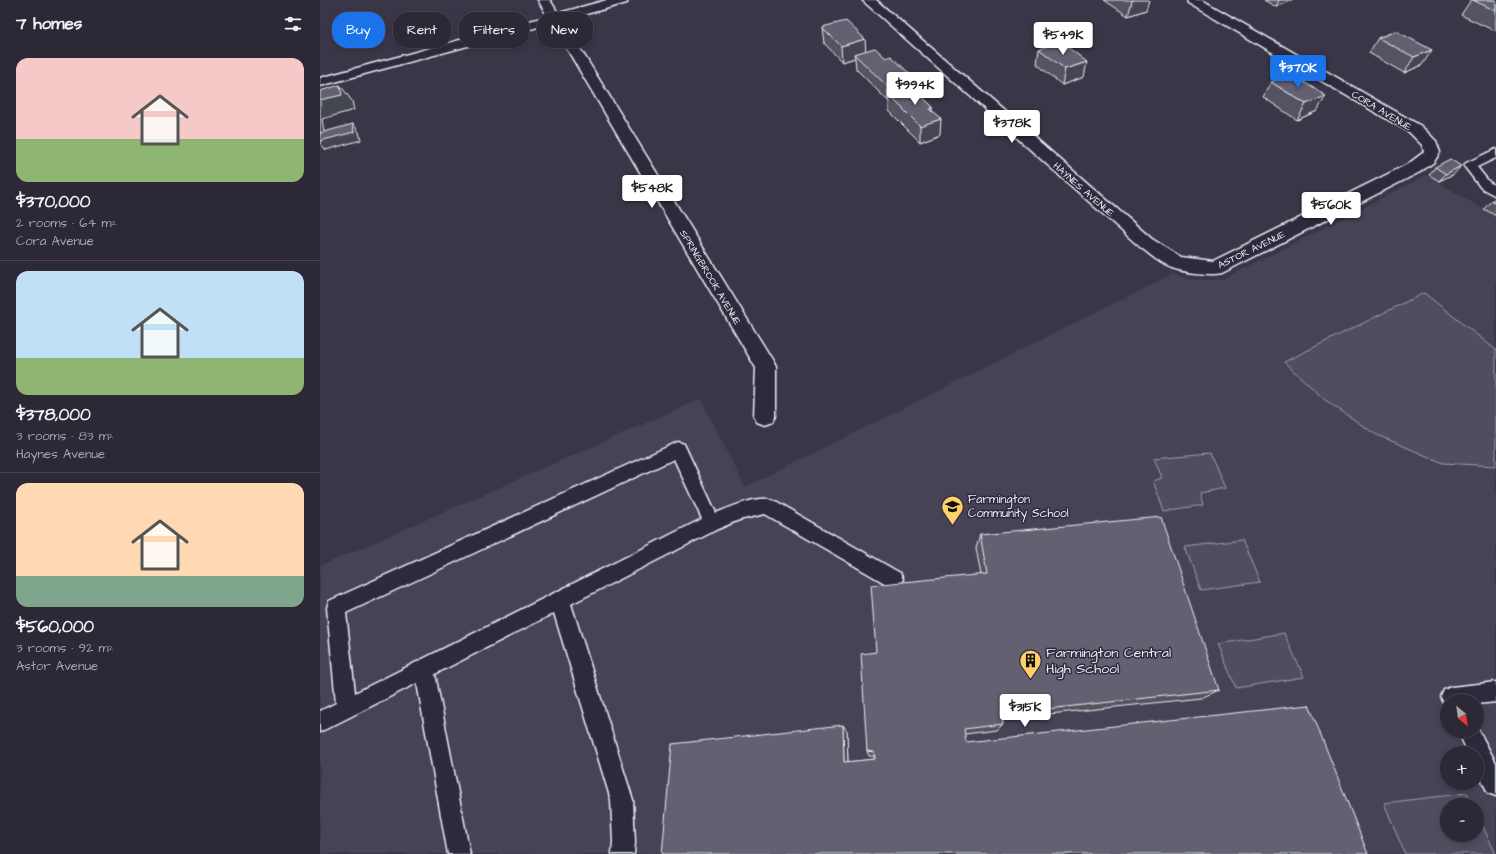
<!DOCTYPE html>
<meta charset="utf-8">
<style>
:root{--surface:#2c2836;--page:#34303e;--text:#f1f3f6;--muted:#a6a6ad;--line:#484451;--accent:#1a73e8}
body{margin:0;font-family:"Architects Daughter",sans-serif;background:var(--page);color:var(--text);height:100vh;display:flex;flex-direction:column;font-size:15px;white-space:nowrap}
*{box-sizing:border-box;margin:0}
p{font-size:13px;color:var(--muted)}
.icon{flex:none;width:22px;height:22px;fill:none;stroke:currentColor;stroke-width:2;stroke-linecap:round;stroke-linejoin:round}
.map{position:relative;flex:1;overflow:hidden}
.drawer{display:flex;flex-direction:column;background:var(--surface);width:320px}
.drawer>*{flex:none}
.top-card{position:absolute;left:12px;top:12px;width:380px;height:36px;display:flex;gap:8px}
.needle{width:26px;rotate:151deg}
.tools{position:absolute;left:1120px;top:694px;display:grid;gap:8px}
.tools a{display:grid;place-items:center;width:44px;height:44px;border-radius:50%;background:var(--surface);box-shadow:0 2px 6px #0003,0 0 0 1px var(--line);font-size:20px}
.price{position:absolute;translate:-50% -34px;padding:0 9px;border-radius:4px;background:#fff;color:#222;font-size:13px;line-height:26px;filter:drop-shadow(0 1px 2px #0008)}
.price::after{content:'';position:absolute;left:50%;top:24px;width:12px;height:9px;margin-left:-6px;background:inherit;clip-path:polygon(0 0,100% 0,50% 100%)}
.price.active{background:var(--accent);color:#fff}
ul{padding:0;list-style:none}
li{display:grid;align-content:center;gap:8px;height:212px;padding:0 16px}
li+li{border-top:1px solid var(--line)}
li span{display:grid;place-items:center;height:124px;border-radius:12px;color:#555}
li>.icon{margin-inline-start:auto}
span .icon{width:72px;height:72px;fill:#fffc;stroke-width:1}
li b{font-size:17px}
h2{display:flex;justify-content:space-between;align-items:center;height:48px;padding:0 16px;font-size:17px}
.pill{padding:0 14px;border-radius:16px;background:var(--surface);box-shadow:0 2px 6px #0003,0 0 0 1px var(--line);font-size:14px;line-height:36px}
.pill.active{background:var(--accent);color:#fff}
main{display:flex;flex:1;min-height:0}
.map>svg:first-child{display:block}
</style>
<main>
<section class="drawer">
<h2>7 homes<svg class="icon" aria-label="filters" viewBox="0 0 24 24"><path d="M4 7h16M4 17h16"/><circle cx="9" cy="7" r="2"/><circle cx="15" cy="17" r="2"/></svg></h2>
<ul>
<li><span style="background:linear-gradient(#f6c9c9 65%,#8fb573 0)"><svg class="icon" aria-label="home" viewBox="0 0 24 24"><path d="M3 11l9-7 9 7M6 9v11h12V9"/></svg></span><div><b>$370,000</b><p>2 rooms · 64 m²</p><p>Cora Avenue</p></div></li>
<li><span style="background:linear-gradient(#bfe0f5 70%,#8fb573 0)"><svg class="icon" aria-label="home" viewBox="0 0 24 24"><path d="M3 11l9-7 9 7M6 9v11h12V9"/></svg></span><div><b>$378,000</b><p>3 rooms · 83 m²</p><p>Haynes Avenue</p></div></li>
<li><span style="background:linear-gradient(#ffd9b3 75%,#7fa58c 0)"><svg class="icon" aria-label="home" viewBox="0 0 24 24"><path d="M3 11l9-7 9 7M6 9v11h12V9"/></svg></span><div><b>$560,000</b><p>3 rooms · 92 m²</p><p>Astor Avenue</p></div></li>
</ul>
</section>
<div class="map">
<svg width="1176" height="854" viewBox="0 0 1176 854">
<rect width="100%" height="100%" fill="#3a3648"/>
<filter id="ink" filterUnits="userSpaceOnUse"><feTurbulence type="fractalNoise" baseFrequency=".025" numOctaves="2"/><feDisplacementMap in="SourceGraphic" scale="8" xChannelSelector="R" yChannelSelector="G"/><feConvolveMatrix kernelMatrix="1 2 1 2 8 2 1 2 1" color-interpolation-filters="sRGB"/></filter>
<g filter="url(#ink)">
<path fill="#464354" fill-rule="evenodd" d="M 1107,175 L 1176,217 L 1176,854 L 0,854 L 0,566 L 381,399 L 425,487 L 853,274 L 875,280 L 902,280 ZM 1127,701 L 1157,701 L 1157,731 L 1127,731 ZM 1127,753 L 1157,753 L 1157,783 L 1127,783 ZM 1127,805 L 1157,805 L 1157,835 L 1127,835 Z"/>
<g fill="#504e5f" stroke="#9ca0ac">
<polygon points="1104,293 1176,350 1176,466 1123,463 1055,434 1005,400 964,362"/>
<polygon points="890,453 905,488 880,493 883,505 844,511 833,481 842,478 834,458"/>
<polygon points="922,540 940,582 881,590 865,547"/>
<polygon points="964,633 984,677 916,688 898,644"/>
<polygon points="1147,793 1153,805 1127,805 1127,835 1157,835 1157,814 1176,854 1085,854 1064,803"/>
</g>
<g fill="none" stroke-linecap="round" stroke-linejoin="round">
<defs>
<g id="lane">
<polygon points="1176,149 1176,158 1157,167 1169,182 1176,186 1176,196 1161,188 1144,166 1146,163"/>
<path d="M 358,442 L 364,444 L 396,513 C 411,507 438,495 453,500 L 580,573 L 583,579 L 580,585 L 574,588 L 568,585 L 445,514 L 419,520 L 398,529 L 251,604 L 313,800 L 315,842 L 314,854 L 292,854 L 293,842 L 291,800 L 234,613 L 115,674 L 150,854 L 128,854 L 97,683 L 0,732 L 0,711 L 16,703 L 7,608 L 9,601 ZM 354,459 L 382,519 L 35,693 L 26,613 Z"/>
<polygon points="1176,682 1176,702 1157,704 1157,701 1127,701 1127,709 1121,697 1124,690 1131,687"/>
<polygon points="1157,727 1176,763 1176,796 1168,793 1157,770 1157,753 1148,753 1138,731 1157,731"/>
</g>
<g id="street">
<polygon points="218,0 230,0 453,361 456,367 456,416 453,422 445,425 437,422 434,416 436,368"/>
<path d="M 542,0 L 556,0 L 832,239 L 861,257 L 893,261 L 1088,164 L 1104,152 L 1102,145 L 1089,132 L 868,3 L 867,0 L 882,0 L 1101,126 L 1116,141 L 1120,152 L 1114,162 L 1100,172 L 902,273 C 891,276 863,272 852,268 C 840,264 830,254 820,247 Z"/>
</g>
<polygon id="secondary" points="287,0 308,0 307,3 0,86 0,78"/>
</defs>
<use href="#lane" stroke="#e8f1f8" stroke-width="3"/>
<use href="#street" stroke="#e8f1f8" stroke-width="3"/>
<use href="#secondary" stroke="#e8f1f8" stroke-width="3"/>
<use href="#lane" fill="#2f2a3d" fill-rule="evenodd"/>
<use href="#street" fill="#2f2a3d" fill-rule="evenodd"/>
<use href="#secondary" fill="#2f2a3d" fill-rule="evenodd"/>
</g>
<g fill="#555361" stroke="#e8f1f8">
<polygon points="784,0 814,0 826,10 808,16"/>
<polygon points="944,0 973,0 956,7"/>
<polygon points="1151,0 1176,0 1176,30 1175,31 1141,15"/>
<polygon points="502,27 545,39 545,51 566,58 593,77 593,89 613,107 613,112 620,134 600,142 569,111 569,101 568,101 536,69 535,58 522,62 504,43"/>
<polygon points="1076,31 1102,65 1084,73 1049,53 1058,38"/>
<polygon points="719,49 764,77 742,85 717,64"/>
<polygon points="951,82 997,111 977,120 943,97"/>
<polygon points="1115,167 1134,174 1119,181 1109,175"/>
<polygon points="1176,198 1176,216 1164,209 1171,201"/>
<polygon points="660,534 899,690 881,698 682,719 683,724 677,730 645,734 342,854 527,731 528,762 555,759 554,756 549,756 547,751 556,652 661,575 656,548"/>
</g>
<g fill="#45444f" stroke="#e8f1f8">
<polygon points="814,0 829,0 826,10 808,16 812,1"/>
<polygon points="959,0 973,0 956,7"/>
<polygon points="545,39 546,55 534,54 535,58 522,62 521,46"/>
<polygon points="1112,50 1102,65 1084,73 1094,57"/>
<polygon points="767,62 764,77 742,85 745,69"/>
<polygon points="593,77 593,92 569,95 569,101 568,101 567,86"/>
<polygon points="20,85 32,101 34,110 2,119 5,139 0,140 0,100"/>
<polygon points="1006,96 997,111 977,120 986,104"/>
<polygon points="613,107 612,122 621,119 620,134 600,142 600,126 610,109"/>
<polygon points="33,124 39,132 41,140 6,150 0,143 0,141"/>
<polygon points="1141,166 1134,174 1119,181 1126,174"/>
<polygon points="523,725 527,731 528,766 524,762"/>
</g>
<g fill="#636171" stroke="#e8f1f8">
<polygon points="1153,0 1176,0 1176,11"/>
<polygon points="526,21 545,39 521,46 502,27"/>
<polygon points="1076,31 1112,50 1094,57 1058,38"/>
<polygon points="741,42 767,62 745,69 719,49"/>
<polygon points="555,48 566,58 571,56 593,77 567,86 534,54"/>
<polygon points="971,74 1006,96 986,104 951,82"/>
<polygon points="20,85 22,95 0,100 0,91"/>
<polygon points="592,87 613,107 610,109 621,119 600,126 569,95"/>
<polygon points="33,124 34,132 0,141 0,133"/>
<polygon points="1130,159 1141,166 1126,174 1115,167"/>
<polygon points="1176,198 1176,204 1171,201"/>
<polygon points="841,517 899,690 682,714 683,724 644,729 646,742 989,705 1048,854 342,854 352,744 523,725 524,762 555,759 554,752 547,751 541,654 556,652 551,585 667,574 660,534"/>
</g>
</g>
<defs>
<symbol id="school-pin" viewBox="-11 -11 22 30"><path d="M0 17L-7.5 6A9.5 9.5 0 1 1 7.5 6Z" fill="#ffd166" stroke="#2f2a3d"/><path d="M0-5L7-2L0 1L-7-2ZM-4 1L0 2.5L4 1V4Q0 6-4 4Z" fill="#111"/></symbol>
<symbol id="building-pin" viewBox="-11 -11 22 30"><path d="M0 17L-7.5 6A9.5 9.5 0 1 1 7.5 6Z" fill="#ffd166" stroke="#2f2a3d"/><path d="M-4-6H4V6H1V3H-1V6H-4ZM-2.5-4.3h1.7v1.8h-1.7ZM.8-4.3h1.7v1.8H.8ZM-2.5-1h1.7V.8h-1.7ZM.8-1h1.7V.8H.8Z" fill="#111"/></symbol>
</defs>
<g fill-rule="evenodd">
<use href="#school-pin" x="620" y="494" width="25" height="34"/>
<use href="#building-pin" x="698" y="648" width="25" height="34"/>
</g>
<g text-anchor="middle" stroke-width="3" stroke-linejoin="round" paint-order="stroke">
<g font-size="10" fill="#e8f1f8" stroke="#2f2a3d">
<text transform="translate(1062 110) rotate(31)" y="4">CORA AVENUE</text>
<text transform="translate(764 189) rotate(41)" y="4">HAYNES AVENUE</text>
<text transform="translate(931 249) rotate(-26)" y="4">ASTOR AVENUE</text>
<text transform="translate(391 277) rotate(59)" y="4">SPRINGBROOK AVENUE</text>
</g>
<g font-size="12" fill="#e8f1f8" stroke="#2f2a3d" text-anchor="start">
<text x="648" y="503">Farmington<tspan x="648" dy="14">Community School</tspan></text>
</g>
<g font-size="14" fill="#e8f1f8" stroke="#2f2a3d" text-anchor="start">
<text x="726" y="657">Farmington Central<tspan x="726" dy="16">High School</tspan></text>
</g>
</g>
</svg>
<div class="tools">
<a><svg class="needle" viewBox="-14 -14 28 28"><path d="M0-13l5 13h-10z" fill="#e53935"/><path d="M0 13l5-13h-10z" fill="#a6a6ad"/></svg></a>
<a>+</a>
<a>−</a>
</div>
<b class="price" style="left:743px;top:56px">$549K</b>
<b class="price active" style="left:978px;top:89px">$370K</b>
<b class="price" style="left:595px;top:106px">$994K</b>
<b class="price" style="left:692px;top:144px">$378K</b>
<b class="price" style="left:332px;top:209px">$548K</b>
<b class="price" style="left:1011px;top:226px">$560K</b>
<b class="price" style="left:705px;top:728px">$315K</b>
<div class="top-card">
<a class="pill active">Buy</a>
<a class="pill">Rent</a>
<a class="pill">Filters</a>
<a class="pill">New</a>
</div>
</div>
</main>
